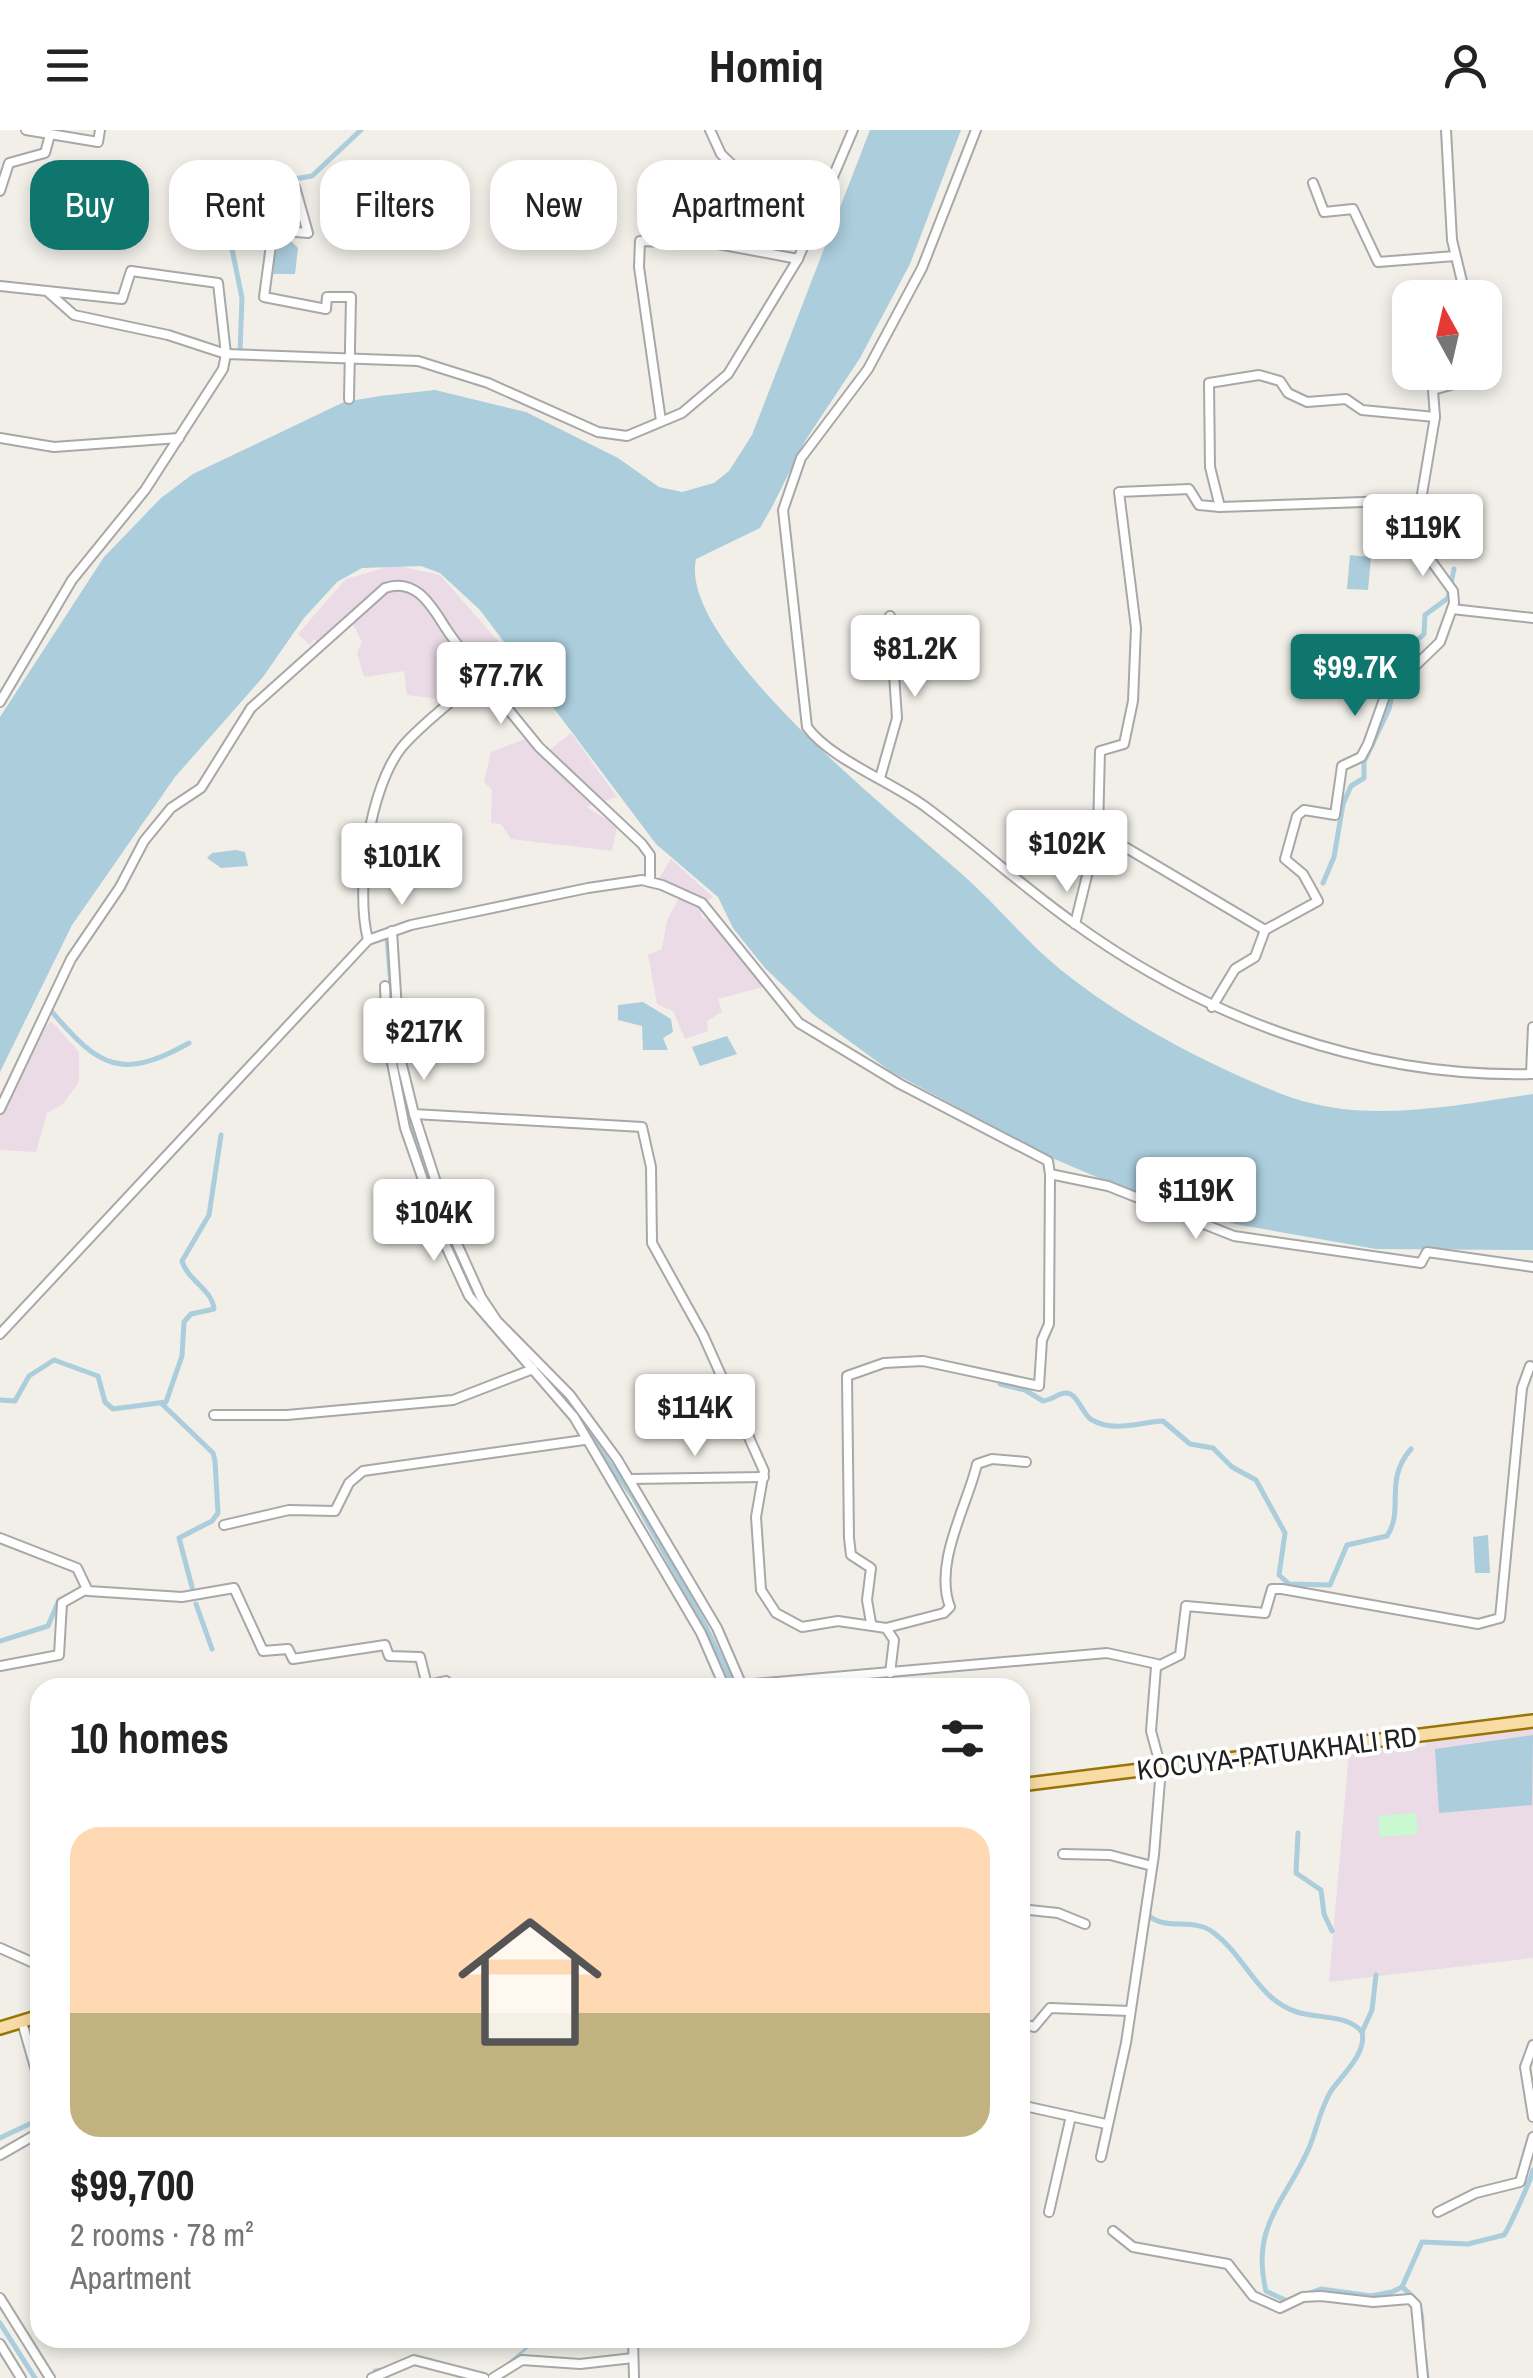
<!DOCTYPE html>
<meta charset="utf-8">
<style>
:root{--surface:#fff;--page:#f6f6f6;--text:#222;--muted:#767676;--accent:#0f766e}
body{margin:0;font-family:"Archivo Narrow",sans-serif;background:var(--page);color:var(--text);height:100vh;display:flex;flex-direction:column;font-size:38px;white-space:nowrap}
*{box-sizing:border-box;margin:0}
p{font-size:32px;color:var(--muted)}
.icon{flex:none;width:55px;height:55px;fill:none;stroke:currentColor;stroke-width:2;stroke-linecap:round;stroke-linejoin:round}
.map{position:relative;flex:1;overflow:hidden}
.sheet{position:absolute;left:30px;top:1548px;width:1000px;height:670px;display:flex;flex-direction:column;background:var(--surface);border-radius:30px;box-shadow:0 5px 15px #0003}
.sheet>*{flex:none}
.top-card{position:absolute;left:30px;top:30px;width:1000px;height:90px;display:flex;gap:20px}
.needle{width:65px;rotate:352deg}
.controls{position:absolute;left:1392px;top:150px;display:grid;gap:20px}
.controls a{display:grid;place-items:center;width:110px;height:110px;border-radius:20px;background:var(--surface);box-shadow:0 5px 15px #0003;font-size:50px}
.price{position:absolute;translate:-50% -85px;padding:0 22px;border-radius:10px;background:#fff;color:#222;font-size:32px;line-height:65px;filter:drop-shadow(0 2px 5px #0008)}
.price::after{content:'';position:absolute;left:50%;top:60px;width:30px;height:22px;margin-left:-15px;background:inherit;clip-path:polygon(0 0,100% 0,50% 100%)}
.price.on{background:var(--accent);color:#fff}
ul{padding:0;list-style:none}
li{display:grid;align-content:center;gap:20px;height:530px;padding:0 40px}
li span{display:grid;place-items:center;height:310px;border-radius:30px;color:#555}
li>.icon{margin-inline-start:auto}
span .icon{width:180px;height:180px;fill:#fffc;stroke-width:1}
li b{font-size:42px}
h2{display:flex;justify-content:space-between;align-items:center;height:120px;padding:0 40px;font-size:42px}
.pill{padding:0 35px;border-radius:30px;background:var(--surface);box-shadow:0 5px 15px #0003;font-size:35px;line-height:90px}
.pill.on{background:var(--accent);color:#fff}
header{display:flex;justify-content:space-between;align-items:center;height:130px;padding:0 40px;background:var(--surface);font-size:45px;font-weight:700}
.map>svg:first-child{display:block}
</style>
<header><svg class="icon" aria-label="menu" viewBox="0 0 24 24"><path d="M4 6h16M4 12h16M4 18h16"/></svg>Homiq<svg class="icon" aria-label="person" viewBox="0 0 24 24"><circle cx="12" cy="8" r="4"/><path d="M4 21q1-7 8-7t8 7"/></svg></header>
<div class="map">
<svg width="1533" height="2248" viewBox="0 0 1533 2248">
<rect width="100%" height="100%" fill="#f1efe8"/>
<g fill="#eadbe6">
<polygon points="394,435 440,445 522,538 498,558 476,531 470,533 469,547 459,549 449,570 407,565 404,541 364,547 357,523 362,512 352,492 322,517 314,509 310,515 298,504 346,449"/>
<polygon points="571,603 617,667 586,677 617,696 612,721 511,709 501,694 491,693 492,660 484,652 491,622 528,608 543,625"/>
<polygon points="671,729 713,767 700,777 702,788 714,792 767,856 718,869 722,882 707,891 708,901 685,909 673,881 657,874 648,825 662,819 667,791 682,762 658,750"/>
<polygon points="51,891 79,922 79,952 63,974 47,983 36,1022 0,1020 0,964 19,927"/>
<polygon points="1533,1598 1533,1828 1329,1852 1349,1622 1410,1615 1415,1618 1425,1616 1427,1611"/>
</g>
<polygon fill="#c9f8d1" points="1416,1683 1418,1704 1380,1707 1378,1686"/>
<g fill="#abcddc">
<path d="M 870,0 L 961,0 L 910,134 L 860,228 L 805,311 L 773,375 L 760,398 L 696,429 C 677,514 902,690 963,745 C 997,775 1026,812 1061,840 C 1124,891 1204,933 1279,963 C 1361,996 1448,976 1533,964 L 1533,1120 L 1376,1119 L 1235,1094 L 1120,1057 L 1052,1028 L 890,941 L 814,885 L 765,838 L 733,798 L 718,767 L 656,714 L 480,480 L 440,443 L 421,436 L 362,438 L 337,452 L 304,488 L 263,547 L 175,647 L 72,795 L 0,942 L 0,587 L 104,427 L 161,368 L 193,344 L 344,272 L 380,266 L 435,260 L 526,282 L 618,328 L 659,357 L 682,362 L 714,353 L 729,341 L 752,305 Z"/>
<polygon points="287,107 298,118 295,144 273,144 276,112"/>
<polygon points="1350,425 1371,427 1368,460 1347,459"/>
<polygon points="236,720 245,722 248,736 221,738 207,728 212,723"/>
<polygon points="643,872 671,889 673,902 663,908 668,920 643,920 642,896 618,890 618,875"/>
<polygon points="727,906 737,924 700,936 692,917"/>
<polygon points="1488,1405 1490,1443 1475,1443 1473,1407"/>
<polygon points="1533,1605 1532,1675 1439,1683 1435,1619"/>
</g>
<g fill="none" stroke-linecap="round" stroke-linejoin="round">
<g stroke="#abcddc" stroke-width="2.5">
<polyline points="451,2236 467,2240"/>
<polyline points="501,2239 539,2208"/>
<polyline points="374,2240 387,2238"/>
</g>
<g stroke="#abcddc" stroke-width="5">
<polyline points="240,222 242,168 226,90 283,51 312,46 361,0"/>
<polyline points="1323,753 1334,727 1343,674 1351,656 1364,648 1364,632 1389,579 1395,552 1409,531 1412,515 1424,504 1425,485 1448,468 1454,439"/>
<polyline points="387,807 398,943"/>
<path d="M 53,883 C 99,937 122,951 189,913"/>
<polyline points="403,969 450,1112 483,1177"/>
<polyline points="551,1251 633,1367 706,1497 735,1558"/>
<path d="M 1000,1254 L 1025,1260 L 1043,1271 C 1052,1270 1059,1263 1065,1263 C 1078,1262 1082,1285 1092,1290 C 1115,1303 1140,1292 1163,1291 L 1190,1314 L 1213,1318 L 1232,1337 L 1256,1350 L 1285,1403 L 1279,1445 L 1289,1454 L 1330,1455 L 1347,1415 L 1387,1406 C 1405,1379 1383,1351 1411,1319"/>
<path d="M 0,1270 L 15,1271 L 29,1246 L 54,1230 L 98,1246 L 105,1272 L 113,1279 L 166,1272 L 182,1226 L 184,1192 L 191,1184 L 214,1179 C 212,1159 188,1151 182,1131 L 209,1085 L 221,1005"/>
<polyline points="162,1274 213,1323 215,1331 218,1383 212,1391 179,1408 192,1457"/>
<polyline points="196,1474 212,1519"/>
<polyline points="0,1511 48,1496 59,1470 74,1463"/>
<polyline points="1298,1703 1296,1743 1321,1760 1324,1784 1332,1801"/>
<path d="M 1149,1786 C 1167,1801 1194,1787 1214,1803 C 1246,1827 1257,1869 1297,1882 C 1318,1889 1347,1884 1362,1902 C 1367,1923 1343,1944 1331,1961 C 1320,1979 1317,1999 1309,2018 C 1286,2071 1250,2096 1266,2161 L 1287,2171 L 1321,2159 L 1371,2166 L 1392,2162 L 1402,2157 L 1422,2112 L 1468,2114 L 1504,2105 C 1510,2096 1531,2050 1533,2040"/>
<polyline points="1362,1902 1372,1880 1376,1845"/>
<polyline points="0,2008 40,1989"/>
<path d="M 1402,2157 C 1423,2173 1423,2185 1422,2210"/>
<polyline points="0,2193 35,2248"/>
<polyline points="1424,2221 1427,2248"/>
</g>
<defs>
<g id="minor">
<polyline points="26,0 98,12 100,0"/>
<polyline points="710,0 721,24 806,106"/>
<path d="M 976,0 L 922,138 L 868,239 L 801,328 L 783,380 L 807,597 C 830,629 894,653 927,678 C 976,714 1021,755 1071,791 C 1206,889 1365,948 1533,944"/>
<polyline points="1446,0 1452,110 1466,168"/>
<polyline points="1313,53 1324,82 1353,79 1378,132 1455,126"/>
<polyline points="295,57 308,103 273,100 264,167 326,179 327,167 351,167 349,269"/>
<polyline points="0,61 9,33 45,23 50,5"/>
<polyline points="0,156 122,169 131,141 218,153 226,224 168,205 74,185 48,162"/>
<polyline points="1435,287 1433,260 1465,251 1463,242"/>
<polyline points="661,291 639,137 640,111 718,114 798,129"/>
<polyline points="0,308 54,317 179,308"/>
<polyline points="1452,479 1533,488"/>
<polyline points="477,541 539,617 642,714 650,725 650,752"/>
<polyline points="0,572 72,450 145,360 223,239 226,224 418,231 488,253 598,302 627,306 682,283 728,244 798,129 853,0"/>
<polyline points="880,648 897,588 890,486"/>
<polyline points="1098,701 1265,800"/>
<polyline points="1075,794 1098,701 1100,621 1124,614 1133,571 1136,498 1119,362 1189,359 1199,375 1220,377 1421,370"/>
<polyline points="392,801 400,927 414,984 642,997 651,1037 652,1113 703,1205 764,1341 756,1387 761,1460 776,1483 802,1497 838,1491 886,1498 894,1510 890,1543"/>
<polyline points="385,856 387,908 405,998 446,1116 469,1166 574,1287 701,1503 725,1558"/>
<polyline points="1212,877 1235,839 1255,827 1265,800 1318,771 1303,744 1285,729 1297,686 1304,680 1335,685 1342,636 1361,627 1368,614 1394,541 1400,534 1414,537 1440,512 1454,473 1453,461 1416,410 1415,403 1424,396 1421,370 1435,287 1362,280 1346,269 1307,272 1288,263 1280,251 1259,245 1209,253 1210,337 1220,377"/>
<polyline points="1531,944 1533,897"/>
<path d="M 0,979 L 71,829 L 120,757 L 144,711 L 171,678 L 201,658 L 251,578 L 385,458 C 418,447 433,479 447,500 C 456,514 468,527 477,541 L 476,549 C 453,572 423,592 402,617 C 369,658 355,760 368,810"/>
<polyline points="414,984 453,1105 481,1167 497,1191 570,1265 617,1329 717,1498 743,1558"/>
<polyline points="0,1204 368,810 411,795 588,758 642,750 662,755 702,773 799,893 900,954 1048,1031 1050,1044 1108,1056 1234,1106 1421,1133 1427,1122 1533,1137"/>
<polyline points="214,1285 287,1285 453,1270 533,1239"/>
<polyline points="630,1349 764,1347"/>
<polyline points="224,1395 289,1380 335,1381 349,1353 363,1341 584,1310"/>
<polyline points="0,1408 77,1438 88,1461 182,1467 234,1458 263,1521 288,1519 293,1529 385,1515 389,1526 420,1527 427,1555 446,1551 453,1558"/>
<polyline points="871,1493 867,1470 871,1438 851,1425 849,1408 847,1246 884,1233 923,1231 1039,1256 1042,1210 1049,1194 1050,1044"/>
<path d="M 886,1498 L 944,1483 L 950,1477 C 933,1433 968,1374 977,1334 L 992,1329 L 1026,1332"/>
<polyline points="0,1536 59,1525 62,1473 85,1460"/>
<polyline points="742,1555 1107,1523 1157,1534"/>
<polyline points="1063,1724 1110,1725 1152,1736"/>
<polyline points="1020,1779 1058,1783 1085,1794"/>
<polyline points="0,1818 36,1834"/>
<polyline points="22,1892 40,1955"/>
<polyline points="1020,1893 1034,1897 1050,1878 1130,1881"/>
<polyline points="1533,1915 1525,1937 1533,1987"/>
<polyline points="1020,1975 1106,1994"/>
<polyline points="0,2025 40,2002"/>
<polyline points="1101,2027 1126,1913 1154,1725 1161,1638 1151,1601 1156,1537 1180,1525 1186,1476 1265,1483 1272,1459 1282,1459 1478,1494 1500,1488 1522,1258 1530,1236"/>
<polyline points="1049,2082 1071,1986"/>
<polyline points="1438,2082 1476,2063 1520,2052 1533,2007"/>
<polyline points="1113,2101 1133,2117 1228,2134 1253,2166 1280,2178 1303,2167 1321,2166 1373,2172 1410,2169 1416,2175 1423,2248"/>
<polyline points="0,2168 50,2248"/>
<polyline points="633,2208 634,2248"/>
<polyline points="0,2214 21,2248"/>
<polyline points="372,2248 414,2230 484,2248"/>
<polyline points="493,2248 522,2230 580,2234 633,2228"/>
</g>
<g id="major">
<polyline points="1020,1655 1533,1591"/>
<polyline points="0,1898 40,1886"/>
</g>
</defs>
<use href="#minor" stroke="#a8a8a8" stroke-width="12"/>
<use href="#major" stroke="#987506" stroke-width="16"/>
<use href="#minor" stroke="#fff" stroke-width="8"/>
<use href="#major" stroke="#f8dca6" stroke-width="11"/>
</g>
<g text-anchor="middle" stroke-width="8" stroke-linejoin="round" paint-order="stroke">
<g font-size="28" fill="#212121" stroke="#fff">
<text transform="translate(1277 1623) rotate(-7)" y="10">KOCUYA-PATUAKHALI RD</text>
</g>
</g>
</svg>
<div class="controls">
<a><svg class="needle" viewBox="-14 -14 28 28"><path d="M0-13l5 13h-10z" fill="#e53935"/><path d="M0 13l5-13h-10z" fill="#767676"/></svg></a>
</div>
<b class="price" style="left:1423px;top:449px">$119K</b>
<b class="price" style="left:915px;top:570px">$81.2K</b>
<b class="price on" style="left:1355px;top:589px">$99.7K</b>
<b class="price" style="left:501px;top:597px">$77.7K</b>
<b class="price" style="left:1067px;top:765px">$102K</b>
<b class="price" style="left:402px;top:778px">$101K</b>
<b class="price" style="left:424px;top:953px">$217K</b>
<b class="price" style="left:1196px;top:1112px">$119K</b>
<b class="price" style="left:434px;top:1134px">$104K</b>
<b class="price" style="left:695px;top:1329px">$114K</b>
<div class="top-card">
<a class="pill on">Buy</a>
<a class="pill">Rent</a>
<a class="pill">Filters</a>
<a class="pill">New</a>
<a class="pill">Apartment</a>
</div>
<section class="sheet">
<h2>10 homes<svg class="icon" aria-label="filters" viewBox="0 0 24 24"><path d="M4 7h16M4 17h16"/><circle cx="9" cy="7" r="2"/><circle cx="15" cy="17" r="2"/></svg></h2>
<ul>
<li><span style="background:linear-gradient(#ffd9b3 60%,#c2b280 0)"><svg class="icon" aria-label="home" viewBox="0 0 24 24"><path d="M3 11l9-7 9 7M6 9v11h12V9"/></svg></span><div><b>$99,700</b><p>2 rooms · 78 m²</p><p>Apartment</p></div></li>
</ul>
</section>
</div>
